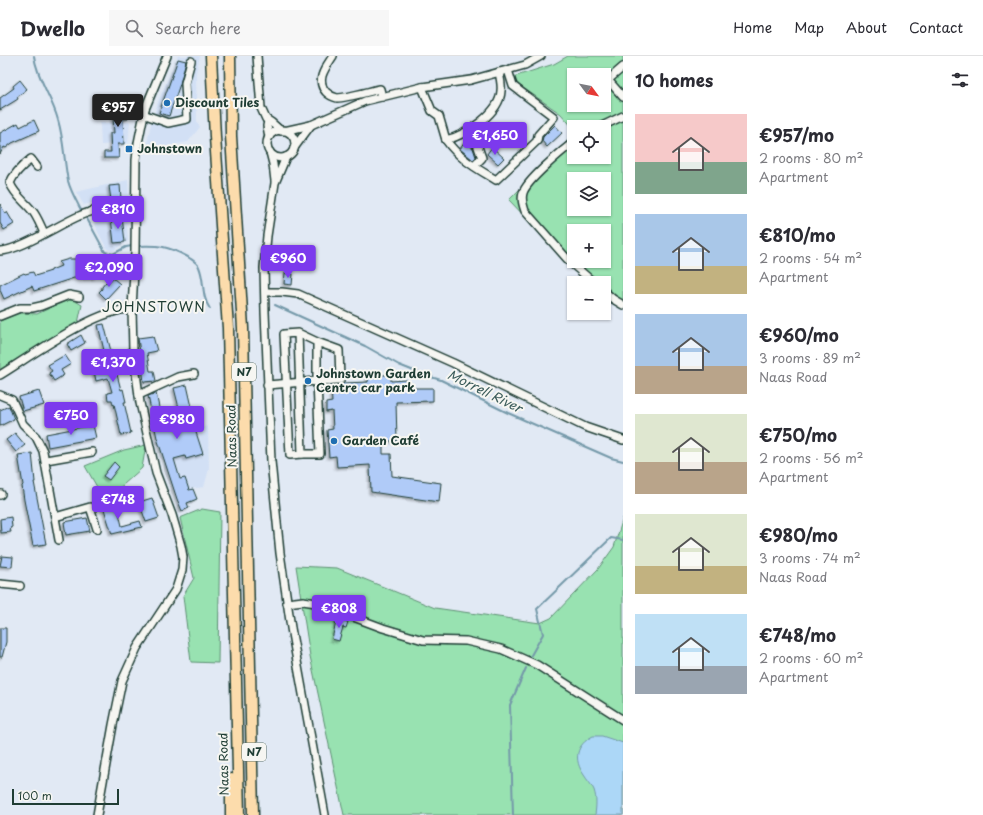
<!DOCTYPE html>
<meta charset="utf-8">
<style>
:root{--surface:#fff;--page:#f7f7f7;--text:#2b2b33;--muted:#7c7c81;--line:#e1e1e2;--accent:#7c3aed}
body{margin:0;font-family:"Playpen Sans",sans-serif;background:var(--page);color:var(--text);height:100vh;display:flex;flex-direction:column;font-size:15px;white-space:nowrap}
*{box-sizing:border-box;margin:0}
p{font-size:13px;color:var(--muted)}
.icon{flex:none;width:22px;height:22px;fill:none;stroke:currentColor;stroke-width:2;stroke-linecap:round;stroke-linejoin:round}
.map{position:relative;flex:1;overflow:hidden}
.side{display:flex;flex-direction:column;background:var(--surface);width:360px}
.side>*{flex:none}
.needle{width:26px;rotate:122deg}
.tools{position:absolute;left:567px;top:12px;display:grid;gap:8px}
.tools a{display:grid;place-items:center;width:44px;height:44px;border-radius:0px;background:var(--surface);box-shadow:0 1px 3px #0004;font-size:20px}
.scale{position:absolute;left:12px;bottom:10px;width:107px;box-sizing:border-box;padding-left:4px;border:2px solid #1f3d34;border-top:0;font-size:11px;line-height:14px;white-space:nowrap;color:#1f3d34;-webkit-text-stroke:3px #f6f6f2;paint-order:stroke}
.price{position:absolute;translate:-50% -34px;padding:0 9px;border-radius:4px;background:var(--accent);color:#fff;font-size:13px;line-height:26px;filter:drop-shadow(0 1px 2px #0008)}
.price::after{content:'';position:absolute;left:50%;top:24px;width:12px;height:9px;margin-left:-6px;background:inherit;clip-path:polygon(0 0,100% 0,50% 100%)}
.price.active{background:#222;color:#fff}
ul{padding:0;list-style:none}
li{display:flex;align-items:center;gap:12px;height:100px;padding:0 12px}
li span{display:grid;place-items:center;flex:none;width:112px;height:80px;border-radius:0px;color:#555}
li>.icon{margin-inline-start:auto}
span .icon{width:48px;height:48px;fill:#fffc;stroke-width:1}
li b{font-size:17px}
h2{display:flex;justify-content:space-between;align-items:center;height:48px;padding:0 12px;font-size:17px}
header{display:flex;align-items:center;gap:24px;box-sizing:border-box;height:56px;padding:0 20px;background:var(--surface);border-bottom:1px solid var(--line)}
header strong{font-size:19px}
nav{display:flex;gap:22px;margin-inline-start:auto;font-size:14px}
.search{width:280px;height:36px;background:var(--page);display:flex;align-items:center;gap:10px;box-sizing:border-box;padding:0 14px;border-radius:0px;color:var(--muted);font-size:15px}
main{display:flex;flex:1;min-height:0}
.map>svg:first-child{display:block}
</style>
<header>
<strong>Dwello</strong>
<div class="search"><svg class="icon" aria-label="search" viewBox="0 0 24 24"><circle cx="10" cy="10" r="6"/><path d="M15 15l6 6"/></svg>Search here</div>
<nav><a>Home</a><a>Map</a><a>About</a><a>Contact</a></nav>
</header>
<main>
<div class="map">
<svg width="623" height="759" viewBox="0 0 623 759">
<defs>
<filter id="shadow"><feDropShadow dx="-2" dy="2" stdDeviation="1" flood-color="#0004"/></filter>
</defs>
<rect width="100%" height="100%" fill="#e1e9f4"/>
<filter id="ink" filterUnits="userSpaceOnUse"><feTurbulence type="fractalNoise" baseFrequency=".025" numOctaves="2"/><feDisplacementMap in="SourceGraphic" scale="8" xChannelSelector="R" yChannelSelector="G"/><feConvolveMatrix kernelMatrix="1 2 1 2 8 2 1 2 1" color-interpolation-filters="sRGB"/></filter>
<g filter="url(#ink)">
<g fill="#d2e0f5">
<polygon points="178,0 200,0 196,17 197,66 200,71 188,86 155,92 150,91 147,87 151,68 159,43"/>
<polygon points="130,66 128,87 101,89 100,67"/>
<polygon points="128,124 129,142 99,148 97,145 84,149 76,136"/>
<polygon points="118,159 126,160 128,185 112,195 107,193 98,176 94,165 101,162"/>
<polygon points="208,370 209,413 204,431 174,435 156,382 177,375 190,375"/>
</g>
<g fill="#98e2b1" stroke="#5c9072" fill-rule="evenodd">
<path d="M 568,0 L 623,0 L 623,250 L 614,248 L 604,240 L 604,227 L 588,227 L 509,144 L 574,78 L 574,101 L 604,101 L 604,71 L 574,71 L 574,73 L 561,58 L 519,29 L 513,21 L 554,8 ZM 574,19 L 604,19 L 604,49 L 574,49 ZM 574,123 L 604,123 L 604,153 L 574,153 ZM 574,175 L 604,175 L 604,205 L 574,205 Z"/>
<polygon points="69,243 72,243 82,249 78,267 0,315 0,265 18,257 37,258"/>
<polygon points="146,389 142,412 105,445 85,410 124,394"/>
<polygon points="202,453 220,456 218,607 191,606 183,540 194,522 180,462"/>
<polygon points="623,462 623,759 344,759 310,600 296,510 337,512 435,552 540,567 551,562 598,513 614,491"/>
</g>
<path fill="#acd7f7" stroke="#7499a9" d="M 593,680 L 602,680 L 623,687 L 623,759 L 595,759 C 596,751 597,743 594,734 C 592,729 587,724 584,719 C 573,703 576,689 593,680 Z"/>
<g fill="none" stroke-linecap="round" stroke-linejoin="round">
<g stroke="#7499a9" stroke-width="2">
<path d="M 34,0 C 37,23 52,41 58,64 C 64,84 64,105 68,125 C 71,136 77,146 82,156"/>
<polyline points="85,159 105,196 113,198 126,191 132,190"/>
<path d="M 137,190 C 159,189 168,190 188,201 C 192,204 197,206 199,211 C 205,225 201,240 210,253"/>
<polyline points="275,249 365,290 399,309 424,319 441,324 508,357 611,402 623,405"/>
<polyline points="530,601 543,578 537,553 611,482 623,484"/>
<polyline points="513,759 510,649 526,612"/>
</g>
</g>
<g fill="#b0cbf8" stroke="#1f3d34" filter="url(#shadow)">
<polygon points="178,3 186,5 180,28 169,60 159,57"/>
<polygon points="20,24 27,33 17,41 18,43 0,54 0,42 14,32 13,30"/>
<polygon points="121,45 130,46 128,63 123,63 124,88 118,88 119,102 104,102 104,96 111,96 110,77 114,77 113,60 112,60 113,46 121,47"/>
<polygon points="34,64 39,75 12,87 6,92 4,91 0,98 0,77 18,67 20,71"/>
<polygon points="555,69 562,77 547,91 542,85 543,81"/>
<polygon points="465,86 473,92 476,101 473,104 460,93"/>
<polygon points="492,91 504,102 498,108 487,98"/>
<polygon points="120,129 121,143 111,144 109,130"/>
<polygon points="0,148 5,157 7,156 14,168 4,174 0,167"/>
<polygon points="122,161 125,186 114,187 111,162"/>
<polygon points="69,203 85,203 85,208 96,208 96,221 74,222 34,235 32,230 4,243 0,234 0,229 24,217 25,218 33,216 35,220 51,215 51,214 61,210 59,206"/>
<polygon points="285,217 293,218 292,229 284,228"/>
<polygon points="113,222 120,228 106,243 99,236 102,233 102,231 106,226 108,228"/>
<polygon points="104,268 121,334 123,333 126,346 124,346 131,377 121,379 114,348 113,349 112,344 108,344 107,337 112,336 108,322 96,325 94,315 101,314 98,305 106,303 98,269"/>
<polygon points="81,279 85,287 71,295 67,288"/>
<polygon points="153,280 157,295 147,297 150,315 154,315 156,325 144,326 138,282"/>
<polygon points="65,299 71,308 61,314 64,319 54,325 49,317 52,315 48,309"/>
<polygon points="368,319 391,319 391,325 407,324 407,332 433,332 433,345 396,346 397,385 383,385 383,398 391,398 392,420 441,427 439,446 371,436 370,409 337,411 336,400 329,401 327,374 333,373 332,355 326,356 326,347 332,346 331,329 340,329 344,327 368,326"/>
<polygon points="187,329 192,351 194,350 197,361 195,361 195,363 192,364 203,398 186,403 185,400 174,403 180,423 185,422 189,434 193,433 197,443 187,447 189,452 182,455 177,443 157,382 148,340 156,337 161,361 180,356 174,332"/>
<polygon points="39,335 44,349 23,355 19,341"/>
<polygon points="9,350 14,363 0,370 0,354"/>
<polygon points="93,369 96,382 48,391 46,378"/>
<polygon points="15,377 25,389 16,396 6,384"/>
<polygon points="32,397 35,426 34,426 46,488 33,490 24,444 22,430 23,429 18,399"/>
<polygon points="114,406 119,411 109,424 103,420"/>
<polygon points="152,442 159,462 146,466 139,446"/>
<polygon points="117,446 119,453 118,453 122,470 140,465 142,471 112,478 103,450"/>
<polygon points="11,461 12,471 10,472 11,476 1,477 0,463"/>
<polygon points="87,462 90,475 66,479 64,466"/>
<polygon points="2,500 13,501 12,511 0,510"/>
<polygon points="337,562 348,566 346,572 343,571 339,585 332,583"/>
<polygon points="0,572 6,572 6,586 2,601 0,601"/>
</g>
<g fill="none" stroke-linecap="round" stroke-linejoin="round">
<defs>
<g id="minor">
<polyline points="257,0 261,52 266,63 272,67 281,75"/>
<path d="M 333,0 C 326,11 315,24 326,36 C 329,39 333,41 337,42 C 347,42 370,35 380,33 L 382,41"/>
<polyline points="623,11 608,24 623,41"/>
<path d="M 422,31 L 432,55 L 439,60 L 446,84 C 466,79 500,57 501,35 C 502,29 500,22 499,16"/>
<polyline points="143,58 168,67 187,63 185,27 191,5"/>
<polyline points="268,65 267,70 269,81"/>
<polyline points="600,71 623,60"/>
<polyline points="469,74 477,88 482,102 474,110"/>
<circle cx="281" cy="88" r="14"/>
<polyline points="284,75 311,69 365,45 422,31 471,24 525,9 541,0"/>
<path d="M 446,84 C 459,103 478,113 496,124 L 537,85 L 538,79 L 554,61 L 513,30 L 508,14"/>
<path d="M 574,86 C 563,94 526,125 523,137 C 521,143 523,149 525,155 L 569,205 L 594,227"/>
<polyline points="294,92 311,69"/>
<polyline points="270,96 273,108 275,125"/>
<polyline points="286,101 275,127 267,180 264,212 265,256 271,405 280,497 291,572 325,759"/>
<path d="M 37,111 L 31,103 C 22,110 14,117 10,127 C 15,140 26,146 34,157 C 38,163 41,170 44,177"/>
<path d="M 0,195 C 18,195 60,168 79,160 C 97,152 118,149 136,145"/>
<polyline points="604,235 613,243 623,249"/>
<polyline points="265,236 282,236 298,238 453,307 585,371 623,384"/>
<polyline points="0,260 20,252 32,252 41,250 69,239 79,241"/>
<polyline points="298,277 284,278 290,399 302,398 298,277 317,286 317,325 340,324 339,294 317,286"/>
<path d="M 0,319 C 31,300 97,252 132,253"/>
<polyline points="267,329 317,325 320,398 302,398"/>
<polyline points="0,339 12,344 23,368 36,381 43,395 59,484"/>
<polyline points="139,339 178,321 194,318"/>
<polyline points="46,404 92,396"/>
<polyline points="0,439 1,438"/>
<polyline points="55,461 90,451 97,473"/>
<polyline points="0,528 20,530"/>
<polyline points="287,547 303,545 316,547 383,572 423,584 466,585 501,593 537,609 623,664"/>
<polyline points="97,759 113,669 122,625 137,592 176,533 182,514 183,501 181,490 172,459 156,417 140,347 133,295 132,253 135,196 136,104 138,87 145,53 167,0"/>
</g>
<g id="highway">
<polyline points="211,0 215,81 228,272 239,759"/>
<polyline points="230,0 231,80 243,272 253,759"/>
<polyline points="231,759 231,723"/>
</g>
</defs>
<use href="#minor" stroke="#1f3d34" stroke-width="10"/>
<use href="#highway" stroke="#1f3d34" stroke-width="13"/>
<use href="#minor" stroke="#f6f6f2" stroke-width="7"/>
<use href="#highway" stroke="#fcdcac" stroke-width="10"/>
</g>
</g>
<g fill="#1f6fb2" stroke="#f6f6f2" stroke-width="1.5">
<circle cx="167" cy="47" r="4"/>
<rect x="125" y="89" width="8" height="8" rx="2"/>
<circle cx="308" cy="325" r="4"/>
<circle cx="334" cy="385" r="4"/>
</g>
<g text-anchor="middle" stroke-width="4" stroke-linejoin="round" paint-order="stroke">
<g fill="#f6f6f2" stroke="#60746d" stroke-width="1">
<rect x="232" y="307" width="24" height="18" rx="3"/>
<rect x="242" y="687" width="24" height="18" rx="3"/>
</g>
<g font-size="11" font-weight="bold" fill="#1f3d34">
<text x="244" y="320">N7</text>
<text x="254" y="700">N7</text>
</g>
<g font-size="12" font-weight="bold" fill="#1f3d34" stroke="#f6f6f2" text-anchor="start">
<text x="175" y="51">Discount Tiles</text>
<text x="137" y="97">Johnstown</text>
<text x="316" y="322">Johnstown Garden<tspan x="316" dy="14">Centre car park</tspan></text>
<text x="342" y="389">Garden Café</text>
</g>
<g font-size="12" fill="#1f3d34" stroke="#f6f6f2">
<text transform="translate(232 380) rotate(-91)" y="4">Naas Road</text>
<text transform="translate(224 708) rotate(-91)" y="4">Naas Road</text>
</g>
<g font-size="13" font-style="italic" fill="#3b5c5b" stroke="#f6f6f2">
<text transform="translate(485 335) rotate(26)" y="5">Morrell River</text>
</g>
<g font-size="14" letter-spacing="1" fill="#1f3d34" stroke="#f6f6f2">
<text x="154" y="256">JOHNSTOWN</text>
</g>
</g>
</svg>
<div class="tools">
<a><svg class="needle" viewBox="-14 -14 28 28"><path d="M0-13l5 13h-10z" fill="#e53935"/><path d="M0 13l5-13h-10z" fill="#7c7c81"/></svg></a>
<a><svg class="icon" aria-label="locate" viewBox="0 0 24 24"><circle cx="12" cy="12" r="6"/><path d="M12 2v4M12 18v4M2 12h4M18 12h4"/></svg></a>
<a><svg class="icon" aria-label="layers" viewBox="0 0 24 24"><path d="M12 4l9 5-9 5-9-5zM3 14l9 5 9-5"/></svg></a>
<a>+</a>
<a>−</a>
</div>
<div class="scale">100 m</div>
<b class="price active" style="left:118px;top:72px">€957</b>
<b class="price" style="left:495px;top:100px">€1,650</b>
<b class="price" style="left:118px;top:174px">€810</b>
<b class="price" style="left:288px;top:223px">€960</b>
<b class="price" style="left:109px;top:232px">€2,090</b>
<b class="price" style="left:113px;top:327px">€1,370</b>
<b class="price" style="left:71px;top:380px">€750</b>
<b class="price" style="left:177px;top:384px">€980</b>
<b class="price" style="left:118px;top:464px">€748</b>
<b class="price" style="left:339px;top:573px">€808</b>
</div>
<section class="side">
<h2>10 homes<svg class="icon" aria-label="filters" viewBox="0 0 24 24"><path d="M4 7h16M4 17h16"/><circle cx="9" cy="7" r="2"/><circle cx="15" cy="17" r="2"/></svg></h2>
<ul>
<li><span style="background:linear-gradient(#f6c9c9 60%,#7fa58c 0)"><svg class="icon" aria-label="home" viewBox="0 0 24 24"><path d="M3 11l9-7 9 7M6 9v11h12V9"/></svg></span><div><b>€957/mo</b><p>2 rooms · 80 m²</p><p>Apartment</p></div></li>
<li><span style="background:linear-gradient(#a9c7e8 65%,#c2b280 0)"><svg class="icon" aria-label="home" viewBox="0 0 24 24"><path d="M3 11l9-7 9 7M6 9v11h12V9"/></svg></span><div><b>€810/mo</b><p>2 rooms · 54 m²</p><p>Apartment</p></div></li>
<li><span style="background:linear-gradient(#a9c7e8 65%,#b9a48a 0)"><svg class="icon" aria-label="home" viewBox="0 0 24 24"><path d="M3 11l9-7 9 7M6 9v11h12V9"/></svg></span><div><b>€960/mo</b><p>3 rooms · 89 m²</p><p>Naas Road</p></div></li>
<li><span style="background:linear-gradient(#dfe7d0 60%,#b9a48a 0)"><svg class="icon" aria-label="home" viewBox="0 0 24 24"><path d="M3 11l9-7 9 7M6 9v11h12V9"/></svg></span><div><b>€750/mo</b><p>2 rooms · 56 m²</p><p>Apartment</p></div></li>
<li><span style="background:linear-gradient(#dfe7d0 65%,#c2b280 0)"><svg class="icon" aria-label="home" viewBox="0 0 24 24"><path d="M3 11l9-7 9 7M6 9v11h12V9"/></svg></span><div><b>€980/mo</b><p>3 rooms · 74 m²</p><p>Naas Road</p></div></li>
<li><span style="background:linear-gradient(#bfe0f5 65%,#9aa5b1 0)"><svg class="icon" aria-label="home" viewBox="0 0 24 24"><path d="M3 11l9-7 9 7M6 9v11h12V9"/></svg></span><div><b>€748/mo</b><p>2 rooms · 60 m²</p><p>Apartment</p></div></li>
</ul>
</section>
</main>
